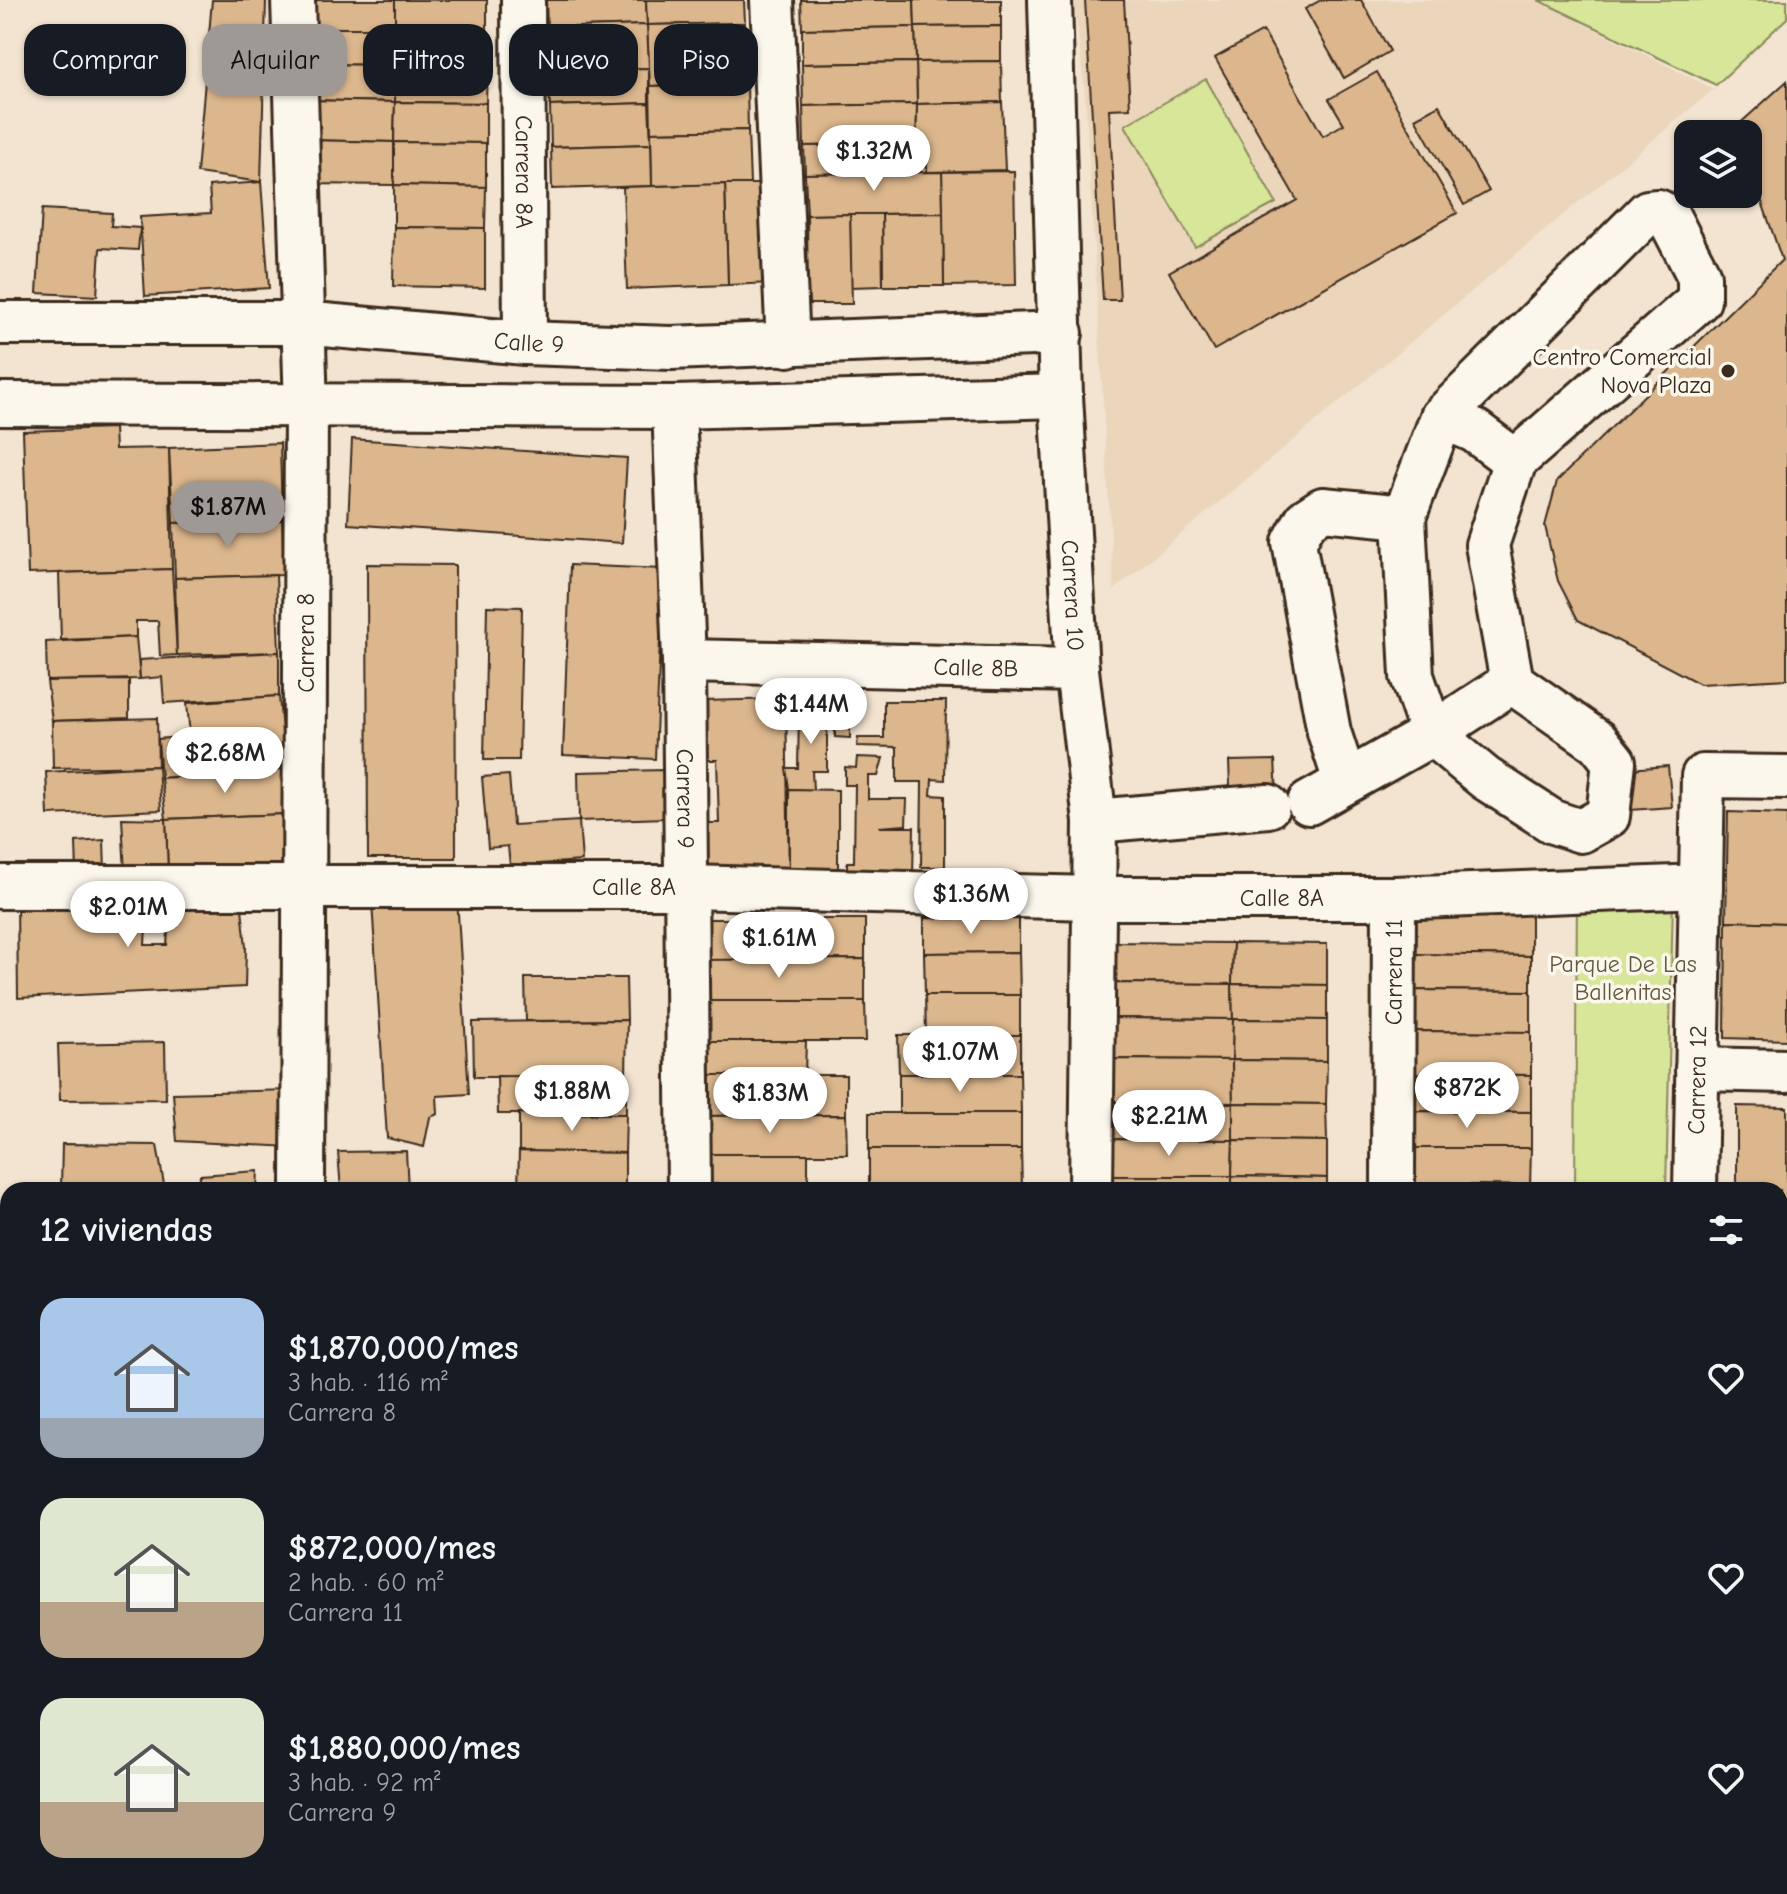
<!DOCTYPE html>
<html lang="es">
<meta charset="utf-8">
<style>
:root{--surface:#171b24;--page:#242831;--text:#f1f3f6;--muted:#9ea1a6;--accent:#9f9995}
body{margin:0;font-family:"Comic Neue",sans-serif;background:var(--page);color:var(--text);height:100vh;display:flex;flex-direction:column;font-size:30px;white-space:nowrap}
*{box-sizing:border-box;margin:0}
p{font-size:26px;color:var(--muted)}
.icon{flex:none;width:44px;height:44px;fill:none;stroke:currentColor;stroke-width:2;stroke-linecap:round;stroke-linejoin:round}
.map{position:relative;flex:1;overflow:hidden}
.panel{position:absolute;left:0px;top:1182px;width:1788px;height:712px;display:flex;flex-direction:column;background:var(--surface);border-radius:24px 24px 0 0;box-shadow:0 2px 6px #0004}
.panel>*{flex:none}
.hud{position:absolute;left:24px;top:24px;width:800px;height:72px;display:flex;gap:16px}
.tools{position:absolute;left:1674px;top:120px;display:grid;gap:16px}
.tools a{display:grid;place-items:center;width:88px;height:88px;border-radius:16px;background:var(--surface);box-shadow:0 2px 6px #0004;font-size:40px}
.price{position:absolute;translate:-50% -68px;padding:0 18px;border-radius:28px;background:#fff;color:#222;font-size:26px;line-height:52px;filter:drop-shadow(0 2px 4px #0008)}
.price::after{content:'';position:absolute;left:50%;top:48px;width:24px;height:18px;margin-left:-12px;background:inherit;clip-path:polygon(0 0,100% 0,50% 100%)}
.price.active{background:var(--accent);color:#111}
ul{padding:0;list-style:none}
li{display:flex;align-items:center;gap:24px;height:200px;padding:0 40px}
li span{display:grid;place-items:center;flex:none;width:224px;height:160px;border-radius:24px;color:#555}
li>.icon{margin-inline-start:auto}
span .icon{width:96px;height:96px;fill:#fffc;stroke-width:1}
li b{font-size:34px}
h2{display:flex;justify-content:space-between;align-items:center;height:96px;padding:0 40px;font-size:34px}
.pill{padding:0 28px;border-radius:24px;background:var(--surface);box-shadow:0 2px 6px #0004;font-size:28px;line-height:72px}
.pill.active{background:var(--accent);color:#111}
.map>svg:first-child{display:block}
</style>
<div class="map">
<svg width="1787" height="1894" viewBox="0 0 1787 1894">
<rect width="100%" height="100%" fill="#f2e4d0"/>
<filter id="ink" filterUnits="userSpaceOnUse"><feTurbulence type="fractalNoise" baseFrequency=".0125" numOctaves="2"/><feDisplacementMap in="SourceGraphic" scale="16" xChannelSelector="R" yChannelSelector="G"/><feConvolveMatrix kernelMatrix="1 2 1 2 8 2 1 2 1" color-interpolation-filters="sRGB"/></filter>
<g filter="url(#ink)">
<polygon fill="#ebd6bc" points="1074,0 1536,0 1714,89 1114,590 1085,94"/>
<g fill="#d7e699" stroke="#89885c" stroke-width="2">
<polygon points="1538,0 1787,0 1787,18 1716,85"/>
<polygon points="1206,79 1276,203 1195,247 1125,125"/>
<polygon points="1577,895 1673,900 1666,1190 1575,1190"/>
</g>
<g fill="#dcb78d" stroke="#3b2a1e" stroke-width="2">
<polygon points="212,0 266,0 261,182 197,173"/>
<rect x="305" y="0" width="90" height="28"/>
<polygon points="395,0 487,0 487,30 395,28"/>
<polygon points="546,0 646,0 647,25 547,28"/>
<polygon points="646,0 744,0 745,23 647,25"/>
<polygon points="801,0 914,0 915,27 802,29"/>
<polygon points="914,0 1001,0 1001,26 915,27"/>
<polygon points="1085,0 1124,0 1130,108 1109,109 1120,300 1103,300"/>
<polygon points="1321,0 1361,0 1390,51 1344,78 1305,9"/>
<polygon points="745,23 747,83 650,86 647,25"/>
<polygon points="647,25 649,68 548,70 547,28"/>
<polygon points="1001,26 1001,61 916,62 915,27"/>
<polygon points="915,27 916,62 802,64 802,29"/>
<polygon points="305,28 395,28 395,65 305,64"/>
<polygon points="395,28 487,30 487,66 395,65"/>
<polygon points="1263,31 1323,136 1344,124 1329,99 1377,72 1457,213 1214,350 1169,272 1297,200 1215,58"/>
<polygon points="1001,61 1002,102 917,104 916,62"/>
<polygon points="916,62 917,104 803,106 802,64"/>
<polygon points="305,64 395,65 395,102 304,100"/>
<polygon points="395,65 487,66 486,103 395,102"/>
<polygon points="649,68 649,103 550,106 548,70"/>
<polygon points="1787,81 1787,679 1700,684 1578,620 1558,581 1545,526 1557,481 1782,260 1748,161 1748,134 1739,134 1736,127"/>
<polygon points="747,83 748,130 651,132 650,86"/>
<polygon points="304,100 395,102 394,142 304,140"/>
<polygon points="395,102 486,103 486,143 394,142"/>
<polygon points="1002,102 1005,170 927,172 926,145 916,144 917,104"/>
<polygon points="649,103 651,144 551,147 550,106"/>
<polygon points="917,104 916,144 804,146 803,106"/>
<polygon points="1439,105 1489,191 1464,205 1415,118"/>
<polygon points="748,130 750,184 652,186 651,132"/>
<polygon points="304,140 394,142 394,185 304,184"/>
<polygon points="394,142 486,143 486,187 394,185"/>
<polygon points="651,144 652,186 552,189 551,147"/>
<polygon points="926,145 927,172 805,174 804,146"/>
<polygon points="1014,171 1016,285 944,286 942,172"/>
<polygon points="942,172 943,213 807,215 805,174"/>
<polygon points="261,182 269,288 145,296 140,217 211,213 209,186"/>
<polygon points="725,184 772,184 775,283 728,285"/>
<polygon points="725,184 728,285 627,289 623,187"/>
<polygon points="394,185 486,187 485,228 394,227"/>
<polygon points="42,209 112,213 111,226 140,228 138,250 100,248 97,296 37,293"/>
<polygon points="943,213 944,286 883,286 882,214"/>
<polygon points="850,214 882,214 883,286 851,287"/>
<polygon points="850,214 852,304 808,304 807,215"/>
<polygon points="394,227 485,228 485,288 393,286"/>
<polygon points="114,428 115,449 169,448 172,569 28,574 23,431"/>
<polygon points="352,439 627,458 622,543 348,524"/>
<polygon points="280,443 282,520 173,523 169,448"/>
<polygon points="282,520 284,575 175,578 173,523"/>
<polygon points="367,564 455,565 456,858 368,858"/>
<polygon points="570,565 663,569 655,759 563,755"/>
<polygon points="172,569 177,655 160,656 158,621 136,621 136,637 61,640 59,573"/>
<polygon points="276,575 279,652 177,655 175,578"/>
<polygon points="487,606 522,607 519,760 484,760"/>
<polygon points="136,637 140,679 47,681 46,642"/>
<polygon points="279,652 279,696 164,703 162,677 140,679 139,660"/>
<polygon points="129,680 129,718 52,721 47,681"/>
<polygon points="279,696 285,769 161,778 158,739 190,736 187,703"/>
<polygon points="786,699 789,879 707,880 705,823 719,823 717,760 703,760 702,701"/>
<polygon points="809,699 827,699 827,771 812,771 813,790 789,789 786,768 798,768 799,712 809,712"/>
<polygon points="884,701 946,701 945,780 932,779 931,795 945,796 945,867 921,867 922,782 897,782 897,747 857,746 858,738 884,738"/>
<polygon points="157,718 158,766 53,768 52,721"/>
<polygon points="835,723 850,723 850,738 835,737"/>
<polygon points="857,757 883,758 878,776 868,776 868,799 907,799 906,825 879,827 914,827 913,878 847,877 847,862 854,862 855,785 845,785 845,767 856,768"/>
<polygon points="1275,760 1278,811 1231,813 1229,761"/>
<polygon points="158,766 161,810 48,815 46,772"/>
<polygon points="1668,766 1672,807 1630,810 1628,769"/>
<polygon points="285,769 285,814 166,819 161,778"/>
<polygon points="664,770 665,818 579,821 578,772"/>
<polygon points="509,775 513,825 579,821 582,861 510,866 508,846 488,848 482,777"/>
<polygon points="789,789 838,790 838,879 789,879"/>
<polygon points="1728,812 1787,814 1787,923 1726,921"/>
<polygon points="285,814 288,869 168,874 166,819"/>
<polygon points="122,818 166,819 168,874 125,874"/>
<polygon points="104,840 105,872 77,873 76,842"/>
<polygon points="457,897 469,1094 437,1096 438,1114 430,1117 424,1147 387,1138 372,902"/>
<polygon points="241,898 246,947 245,987 18,998 17,903 147,906 145,945 167,945 170,904"/>
<polygon points="1405,914 1531,914 1531,956 1405,954"/>
<polygon points="924,918 1019,919 1019,952 924,953"/>
<rect x="691" y="919" width="108" height="41"/>
<polygon points="799,919 865,919 865,959 799,960"/>
<polygon points="1726,921 1787,923 1787,1040 1725,1038"/>
<polygon points="1106,942 1233,943 1232,984 1107,983"/>
<polygon points="1233,943 1327,944 1327,985 1232,984"/>
<polygon points="1019,952 1020,995 925,995 924,953"/>
<polygon points="1405,954 1531,956 1531,991 1404,990"/>
<polygon points="865,959 865,1001 692,1001 691,960"/>
<polygon points="525,978 626,978 627,1020 526,1021"/>
<polygon points="1107,983 1232,984 1233,1019 1106,1018"/>
<polygon points="1232,984 1327,985 1327,1020 1233,1019"/>
<polygon points="1404,990 1531,991 1531,1032 1404,1031"/>
<polygon points="925,995 1020,995 1020,1035 926,1035"/>
<polygon points="692,1001 865,1001 866,1041 692,1041"/>
<polygon points="1106,1018 1233,1019 1232,1060 1107,1059"/>
<polygon points="1233,1019 1327,1020 1327,1061 1232,1060"/>
<polygon points="627,1020 626,1077 474,1077 473,1022"/>
<polygon points="1404,1031 1531,1032 1531,1075 1405,1074"/>
<polygon points="898,1035 1020,1035 1020,1074 899,1074"/>
<polygon points="692,1041 806,1041 805,1075 692,1075"/>
<polygon points="165,1042 166,1099 60,1100 58,1044"/>
<polygon points="1107,1059 1232,1060 1233,1103 1106,1102"/>
<polygon points="1232,1060 1327,1061 1326,1104 1233,1103"/>
<polygon points="899,1074 1020,1074 1021,1113 899,1113"/>
<polygon points="1405,1074 1531,1075 1531,1112 1404,1111"/>
<polygon points="692,1075 846,1075 846,1115 693,1116"/>
<polygon points="497,1076 626,1077 626,1114 498,1114"/>
<polygon points="291,1090 291,1147 177,1141 173,1093"/>
<polygon points="1106,1102 1233,1103 1233,1140 1106,1139"/>
<polygon points="1233,1103 1326,1104 1327,1141 1233,1140"/>
<polygon points="1737,1106 1787,1107 1787,1210 1780,1210 1780,1190 1737,1190"/>
<polygon points="1404,1111 1531,1112 1531,1148 1404,1148"/>
<polygon points="519,1113 626,1114 625,1153 519,1151"/>
<rect x="869" y="1113" width="152" height="36"/>
<polygon points="846,1115 847,1154 693,1154 693,1116"/>
<polygon points="1106,1139 1233,1140 1232,1176 1106,1176"/>
<polygon points="1233,1140 1327,1141 1327,1178 1232,1176"/>
<polygon points="62,1144 157,1145 165,1190 61,1187"/>
<polygon points="1404,1148 1531,1148 1530,1186 1404,1184"/>
<polygon points="869,1149 1021,1149 1022,1187 869,1187"/>
<polygon points="406,1151 408,1190 341,1190 338,1152"/>
<polygon points="519,1151 625,1153 625,1190 518,1190"/>
<rect x="693" y="1154" width="115" height="30"/>
<polygon points="258,1171 257,1190 199,1190 200,1175"/>
<rect x="1106" y="1176" width="126" height="14"/>
<polygon points="1232,1176 1327,1178 1327,1190 1232,1190"/>
<rect x="693" y="1184" width="115" height="6"/>
<polygon points="1404,1184 1530,1186 1530,1190 1404,1190"/>
<rect x="890" y="1187" width="53" height="3"/>
<rect x="943" y="1187" width="79" height="3"/>
<rect x="1780" y="1210" width="7" height="140"/>
<rect x="1780" y="1441" width="7" height="142"/>
<polygon points="2,1454 8,1454 8,1581 3,1581"/>
<rect x="1780" y="1724" width="7" height="37"/>
<polygon points="6,1735 8,1735 8,1815 4,1815"/>
<rect x="1780" y="1761" width="7" height="39"/>
<rect x="1780" y="1800" width="7" height="42"/>
<polygon points="4,1815 8,1815 8,1886 44,1886 44,1894 4,1894"/>
<rect x="1780" y="1842" width="7" height="39"/>
<polygon points="1780,1881 1787,1881 1787,1894 1714,1894 1714,1886 1780,1886"/>
<rect x="44" y="1886" width="33" height="8"/>
<rect x="99" y="1886" width="36" height="8"/>
<rect x="135" y="1886" width="40" height="8"/>
<rect x="175" y="1886" width="64" height="8"/>
<rect x="326" y="1886" width="150" height="8"/>
<rect x="476" y="1886" width="154" height="8"/>
<rect x="709" y="1886" width="149" height="8"/>
<rect x="858" y="1886" width="154" height="8"/>
<rect x="1094" y="1886" width="111" height="8"/>
<rect x="1205" y="1886" width="52" height="8"/>
<rect x="1257" y="1886" width="42" height="8"/>
<rect x="1299" y="1886" width="35" height="8"/>
<rect x="1418" y="1886" width="95" height="5"/>
<rect x="1513" y="1886" width="94" height="5"/>
</g>
<g fill="none" stroke-linecap="round" stroke-linejoin="round">
<defs>
<g id="minor">
<polyline points="293,0 306,407 303,1190"/>
<path id="s1" d="M 523,0 L 525,343"/>
<polyline points="772,0 788,345"/>
<path id="s2" d="M 1050,0 L 1061,396 L 1077,670 L 1095,821 L 1091,1190"/>
<polygon points="1658,211 1668,216 1699,276 1699,300 1515,461 1487,545 1512,682 1598,742 1614,762 1608,816 1581,831 1553,822 1485,778 1432,734 1412,676 1404,517 1442,417 1648,212"/>
<path id="s3" d="M 0,323 L 302,323 L 525,343 L 671,348 L 1061,333"/>
<polyline points="0,404 674,407 1061,396"/>
<path id="s4" d="M 674,407 L 684,661 L 689,1190"/>
<polyline points="1442,417 1475,431 1515,461"/>
<path id="s5" d="M 684,661 L 1077,670"/>
<polyline points="1345,781 1329,732 1294,542 1306,520 1323,509 1404,517"/>
<polyline points="1309,803 1432,734 1512,682"/>
<polyline points="1095,821 1268,806"/>
<path id="s6" d="M 0,887 L 688,887 L 1093,898 L 1394,898 L 1701,886"/>
<polyline points="1697,1069 1787,1071"/>
<path id="s7" d="M 1393,1190 L 1394,898"/>
<path id="s8" d="M 1695,1190 L 1703,776 L 1787,777"/>
<polyline points="1780,1393 1787,1393"/>
<polyline points="0,1405 8,1405"/>
<polyline points="1780,1685 1787,1685"/>
<polyline points="310,1886 310,1894"/>
<polyline points="697,1886 697,1894"/>
<polyline points="1077,1894 1077,1886"/>
<polyline points="1391,1894 1391,1886"/>
<polyline points="1680,1894 1680,1886"/>
</g>
</defs>
<use href="#minor" stroke="#3b2a1e" stroke-width="48"/>
<use href="#minor" stroke="#fbf7ec" stroke-width="42"/>
</g>
</g>
<circle fill="#3b2a1e" stroke="#fbf7ec" stroke-width="3" cx="1728" cy="371" r="8"/>
<g text-anchor="middle" stroke-width="7" stroke-linejoin="round" paint-order="stroke">
<g font-size="24" fill="#3b2a1e" stroke="#fbf7ec">
<text dy="8" stroke="none"><textPath href="#s1" startOffset="172">Carrera 8A</textPath></text>
<text dy="8" stroke="none"><textPath href="#s3" startOffset="530">Calle 9</textPath></text>
<text dy="8" stroke="none"><textPath href="#s2" startOffset="596">Carrera 10</textPath></text>
<text transform="translate(306 643) rotate(-90)" y="8">Carrera 8</text>
<text dy="8" stroke="none"><textPath href="#s5" startOffset="292">Calle 8B</textPath></text>
<text dy="8" stroke="none"><textPath href="#s4" startOffset="392">Carrera 9</textPath></text>
<text dy="8" stroke="none"><textPath href="#s6" startOffset="634">Calle 8A</textPath></text>
<text dy="8" stroke="none"><textPath href="#s6" startOffset="1282">Calle 8A</textPath></text>
<text dy="8" stroke="none"><textPath href="#s7" startOffset="218">Carrera 11</textPath></text>
<text dy="8" stroke="none"><textPath href="#s8" startOffset="110">Carrera 12</textPath></text>
</g>
<g font-size="24" fill="#3b2a1e" stroke="#fbf7ec" text-anchor="end">
<text x="1712" y="365">Centro Comercial<tspan x="1712" dy="28">Nova Plaza</tspan></text>
</g>
<g font-size="24" fill="#62593d" stroke="#fbf7ec">
<text x="1623" y="972">Parque De Las<tspan x="1623" dy="28">Ballenitas</tspan></text>
</g>
</g>
</svg>
<div class="tools">
<a><svg class="icon" aria-label="layers" viewBox="0 0 24 24"><path d="M12 4l9 5-9 5-9-5zM3 14l9 5 9-5"/></svg></a>
</div>
<b class="price" style="left:874px;top:193px">$1.32M</b>
<b class="price active" style="left:228px;top:549px">$1.87M</b>
<b class="price" style="left:811px;top:746px">$1.44M</b>
<b class="price" style="left:225px;top:795px">$2.68M</b>
<b class="price" style="left:971px;top:936px">$1.36M</b>
<b class="price" style="left:128px;top:949px">$2.01M</b>
<b class="price" style="left:779px;top:980px">$1.61M</b>
<b class="price" style="left:960px;top:1094px">$1.07M</b>
<b class="price" style="left:1467px;top:1130px">$872K</b>
<b class="price" style="left:572px;top:1133px">$1.88M</b>
<b class="price" style="left:770px;top:1135px">$1.83M</b>
<b class="price" style="left:1169px;top:1158px">$2.21M</b>
<div class="hud">
<a class="pill">Comprar</a>
<a class="pill active">Alquilar</a>
<a class="pill">Filtros</a>
<a class="pill">Nuevo</a>
<a class="pill">Piso</a>
</div>
<section class="panel">
<h2>12 viviendas<svg class="icon" aria-label="filters" viewBox="0 0 24 24"><path d="M4 7h16M4 17h16"/><circle cx="9" cy="7" r="2"/><circle cx="15" cy="17" r="2"/></svg></h2>
<ul>
<li><span style="background:linear-gradient(#a9c7e8 75%,#9aa5b1 0)"><svg class="icon" aria-label="home" viewBox="0 0 24 24"><path d="M3 11l9-7 9 7M6 9v11h12V9"/></svg></span><div><b>$1,870,000/mes</b><p>3 hab. · 116 m²</p><p>Carrera 8</p></div><svg class="icon" aria-label="heart" viewBox="0 0 24 24"><path d="M12 20l-8-8c-3-5 5-10 8-4 3-6 11-1 8 4z"/></svg></li>
<li><span style="background:linear-gradient(#dfe7d0 65%,#b9a48a 0)"><svg class="icon" aria-label="home" viewBox="0 0 24 24"><path d="M3 11l9-7 9 7M6 9v11h12V9"/></svg></span><div><b>$872,000/mes</b><p>2 hab. · 60 m²</p><p>Carrera 11</p></div><svg class="icon" aria-label="heart" viewBox="0 0 24 24"><path d="M12 20l-8-8c-3-5 5-10 8-4 3-6 11-1 8 4z"/></svg></li>
<li><span style="background:linear-gradient(#dfe7d0 65%,#b9a48a 0)"><svg class="icon" aria-label="home" viewBox="0 0 24 24"><path d="M3 11l9-7 9 7M6 9v11h12V9"/></svg></span><div><b>$1,880,000/mes</b><p>3 hab. · 92 m²</p><p>Carrera 9</p></div><svg class="icon" aria-label="heart" viewBox="0 0 24 24"><path d="M12 20l-8-8c-3-5 5-10 8-4 3-6 11-1 8 4z"/></svg></li>
</ul>
</section>
</div>
